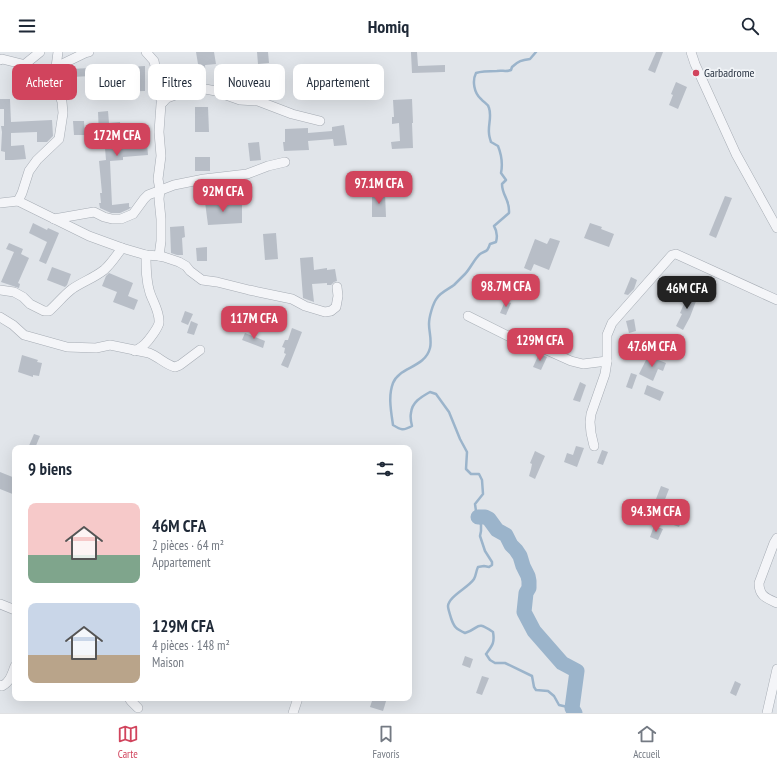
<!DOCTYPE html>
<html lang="fr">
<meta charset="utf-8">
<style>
:root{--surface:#fff;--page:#f2f2f3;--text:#1f2937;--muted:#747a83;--line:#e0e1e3;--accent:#d1445d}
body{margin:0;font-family:"PT Sans Narrow",sans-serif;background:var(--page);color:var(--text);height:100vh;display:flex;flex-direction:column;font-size:15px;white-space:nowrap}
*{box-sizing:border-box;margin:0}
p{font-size:13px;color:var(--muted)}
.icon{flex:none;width:22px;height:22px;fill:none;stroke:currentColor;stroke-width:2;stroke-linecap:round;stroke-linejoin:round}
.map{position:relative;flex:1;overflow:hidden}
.details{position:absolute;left:12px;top:393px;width:400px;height:256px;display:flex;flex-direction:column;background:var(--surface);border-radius:8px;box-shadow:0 4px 16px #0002}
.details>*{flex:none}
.hud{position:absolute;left:12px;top:12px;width:400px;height:36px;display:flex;gap:8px}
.price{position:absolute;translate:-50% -34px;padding:0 9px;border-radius:8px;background:var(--accent);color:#fff;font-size:13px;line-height:26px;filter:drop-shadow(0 1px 2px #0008)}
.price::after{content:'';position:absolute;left:50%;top:24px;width:12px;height:9px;margin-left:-6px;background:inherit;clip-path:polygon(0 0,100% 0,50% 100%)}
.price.active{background:#222;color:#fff}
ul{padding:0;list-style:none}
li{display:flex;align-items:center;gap:12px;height:100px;padding:0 16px}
li span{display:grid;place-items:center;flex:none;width:112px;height:80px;border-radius:8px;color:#555}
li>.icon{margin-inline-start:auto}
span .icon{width:48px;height:48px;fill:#fffc;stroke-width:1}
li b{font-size:17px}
h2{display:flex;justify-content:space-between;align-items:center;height:48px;padding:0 16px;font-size:17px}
.tag{padding:0 14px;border-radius:8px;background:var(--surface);box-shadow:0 4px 16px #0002;font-size:14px;line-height:36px}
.tag.active{background:var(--accent);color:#fff}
header{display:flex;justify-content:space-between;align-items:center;height:52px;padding:0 16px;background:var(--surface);font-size:18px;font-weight:600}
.tab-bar{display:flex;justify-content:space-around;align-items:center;height:56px;border-top:1px solid var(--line);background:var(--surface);font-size:11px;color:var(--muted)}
.tab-bar a{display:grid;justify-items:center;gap:2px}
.tab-bar .active{color:var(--accent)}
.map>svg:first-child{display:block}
</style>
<header><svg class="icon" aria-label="menu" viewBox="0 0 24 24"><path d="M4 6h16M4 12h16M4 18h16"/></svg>Homiq<svg class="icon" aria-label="search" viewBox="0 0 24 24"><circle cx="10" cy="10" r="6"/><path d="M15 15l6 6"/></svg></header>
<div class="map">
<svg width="777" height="661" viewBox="0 0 777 661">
<rect width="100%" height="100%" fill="#e1e5ea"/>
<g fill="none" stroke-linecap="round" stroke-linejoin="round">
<path stroke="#9bb4cb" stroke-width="2.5" d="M 536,0 L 530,7 C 522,8 518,9 512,15 L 511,18 C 506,20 502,18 497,19 C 490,19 482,19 476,21 C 472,29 474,41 481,47 C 484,51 488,51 489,56 C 492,64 488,73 489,81 C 489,84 490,87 491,90 L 498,94 C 502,104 503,111 501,121 L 506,128 L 502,132 C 502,144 510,147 509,161 L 494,174 C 497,179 498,183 496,190 L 490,192 C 487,201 486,198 480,202 C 475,206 470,217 465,222 C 462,225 458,229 454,233 C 449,237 441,240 437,246 C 433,251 429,265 429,272 C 429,280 432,288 430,296 C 425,316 399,315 393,331 C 388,344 391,359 393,373 C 401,378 403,379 412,374 C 411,370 410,365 411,361 C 412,350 421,345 430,340 L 436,342 L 449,360 L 460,387 L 467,400 L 466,417 L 471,422 L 479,422 L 482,428 L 483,442 L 475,452 L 476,459 L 481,473 L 481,479 L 480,484 L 485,499 L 492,510 L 492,513 L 489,515 L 484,514 L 478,515 C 476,519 476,524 474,527 C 468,536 449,544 448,554 C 448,557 450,562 451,566 C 454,575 456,577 465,581 C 481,576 475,568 493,580 C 495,591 492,594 486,602 L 490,608 L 495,611 L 505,611 L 532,624 L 534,635 L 536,638 L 548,639 L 554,644 L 559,653 L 572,656"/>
<polyline stroke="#9bb4cb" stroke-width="15" points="478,465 485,465 489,467 497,478 506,483 511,493 516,498 520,504 523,514 528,524 529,529 529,536 526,541 524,560 534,579 562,611 577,619 572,656 575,661"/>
</g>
<g fill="#b8bec7">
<polygon points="196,0 214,0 216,12 205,13 206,31 195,32 194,12 198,12"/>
<polygon points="257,0 268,0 269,11 258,12"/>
<polygon points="411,0 417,0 418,14 445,13 445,20 412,21 411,1"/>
<polygon points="656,0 663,0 655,21 648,18"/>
<polygon points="145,14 145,39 108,40 107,16"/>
<polygon points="90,16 91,24 72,25 71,17"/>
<polygon points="676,30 687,35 678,57 669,53 673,43 671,42"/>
<polygon points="38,35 49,35 52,39 52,43 37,43"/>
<polygon points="0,47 10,47 11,70 52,68 53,84 47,90 37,90 37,80 11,81 11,94 24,93 26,107 13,108 5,108 5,100 1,99 2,80 1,74 4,74 4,57 0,57"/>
<polygon points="412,47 413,71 412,71 413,96 392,97 391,90 400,89 399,71 392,72 392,65 394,65 393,48"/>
<polygon points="195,55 208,55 209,80 195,80"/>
<polygon points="108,59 109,71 120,70 121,82 146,81 148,103 123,105 123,108 110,109 112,153 129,151 129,155 131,155 129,157 120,161 111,161 100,156 99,151 101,151 100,141 102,141 99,109 106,108 105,96 111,96 110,82 99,83 98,60"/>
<polygon points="73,69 84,69 85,83 74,83"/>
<polygon points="344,73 347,93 334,94 333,87 308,89 309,98 284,99 283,90 285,90 285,77 308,76 308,81 332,79 332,75"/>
<polygon points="259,90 261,108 250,109 248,91"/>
<rect x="195" y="105" width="15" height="14"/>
<polygon points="372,141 385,141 386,165 372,165"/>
<polygon points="725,144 732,146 716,186 709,183"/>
<polygon points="222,148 222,150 224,150 224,153 242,151 242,171 208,173 205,150"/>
<polygon points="33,171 47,178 48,176 59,181 46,212 39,209 47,190 29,181"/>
<polygon points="590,171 602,175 601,177 614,182 609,195 584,186"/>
<polygon points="184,174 185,185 182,186 183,203 177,203 171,201 170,175"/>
<polygon points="276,181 278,207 265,208 263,182"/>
<polygon points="550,186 560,189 549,218 534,212 531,219 524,216 535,187 547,192"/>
<polygon points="9,191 23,197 21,202 29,206 18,231 20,232 19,236 1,230 14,200 6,197"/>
<polygon points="207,195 207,209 197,209 196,196"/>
<polygon points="313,205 314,218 327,216 327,218 335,217 337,229 334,230 331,233 327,233 327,231 312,232 314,250 303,246 300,206"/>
<polygon points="52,215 71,222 67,233 65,235 47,228"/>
<polygon points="109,221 133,231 128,244 138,248 134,258 113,250 117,240 102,234 106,224"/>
<polygon points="631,225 637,228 634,237 628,243 624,242"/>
<polygon points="496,228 502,231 496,244 490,241"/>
<polygon points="689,240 698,244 690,265 683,278 676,274 682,262 680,261"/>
<polygon points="505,249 511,251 506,263 500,261"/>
<polygon points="185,259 193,262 188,273 181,270"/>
<polygon points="634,267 636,279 629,281 626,269"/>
<polygon points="191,269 198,272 194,283 187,281"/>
<polygon points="292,276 302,280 288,316 281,313 286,302 284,301 285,296 282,295 285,288 288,288"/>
<polygon points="245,281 265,289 263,296 242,288"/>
<polygon points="539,302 547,305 541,318 533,315"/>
<polygon points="22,303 38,308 37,310 42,311 39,324 33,323 33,325 18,320"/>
<polygon points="648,304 666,311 663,319 658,317 653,329 639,322"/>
<polygon points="631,321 637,323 632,337 626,335"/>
<polygon points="580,330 586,333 580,350 573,348"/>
<polygon points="647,333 664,340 660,349 644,342"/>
<polygon points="34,382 40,384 35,396 28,396"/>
<polygon points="576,394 584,396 577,415 564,410 567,401 573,403"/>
<polygon points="602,398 608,400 603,413 597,411"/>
<polygon points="535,399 545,404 535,427 529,424 531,417 532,412 530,411"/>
<polygon points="0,420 15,426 15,443 0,437"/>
<polygon points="661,434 669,437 664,450 656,447"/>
<polygon points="678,455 686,458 679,475 671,472"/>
<polygon points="654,474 663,477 658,488 650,485"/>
<polygon points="465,604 473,607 470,616 462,613"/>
<polygon points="482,624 489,626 482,643 476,641"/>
<polygon points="735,629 741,632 736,644 730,641"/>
<polygon points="373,646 387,646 383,659 370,655"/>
</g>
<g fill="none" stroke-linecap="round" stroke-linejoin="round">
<defs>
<g id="minor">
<polyline points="146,0 154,9 156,19 153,32 157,41 163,50"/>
<polyline points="691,0 695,12 736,102 777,176"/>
<polyline points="0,8 2,7 22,12 52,28 55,33 58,37 62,50 63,61 59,87 37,108 29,119 22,141 18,149"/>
<polyline points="24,13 40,0"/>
<polyline points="56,15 58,0"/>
<polyline points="52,28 56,15 85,1 89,0"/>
<path d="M 0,151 L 18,149 L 89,184 L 122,196 C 116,204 111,212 104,218 C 94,226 82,230 72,237 C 64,243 57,252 49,259 L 44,259 L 30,252 L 23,245 L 14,240 L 0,238"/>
<polyline points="54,167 94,160 104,165 112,167 121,167 133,162 144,147 148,143 174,133 204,127 247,122 268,114 285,110"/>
<polyline points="122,196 146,203 159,204 161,189 161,167 159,147 160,138 158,127 161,104 159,80 161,52 167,46 186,39 205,37 216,39 223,42 240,48 258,49 292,62 320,69"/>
<polyline points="159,204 164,205 179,210 186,214 190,219 202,228 217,230 249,238 292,247 305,254 325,260 331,259 336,255 338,244 337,235"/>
<polyline points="468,264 522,291 534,295 542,296 571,309 583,312 607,309"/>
<path d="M 0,265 L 13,273 L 24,283 L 67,295 L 96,296 L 110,293 L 149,301 C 159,305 166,313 175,315 L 180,313 L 200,298"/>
<path d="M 135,299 C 138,297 142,295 145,292 C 149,288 158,276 159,271 C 160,260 153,250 150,241 C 146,229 146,216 146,203"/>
<polyline points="594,394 591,381 590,370 591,362 605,322 607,309 607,283 612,271 672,203 676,202 777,248"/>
<path d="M 777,486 L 774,491 L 759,531 C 759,544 766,546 777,551"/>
<polyline points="0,552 15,558"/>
<path d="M 0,633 L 2,634 C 10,630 12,622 15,614"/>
<polyline points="129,646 131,649 138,656"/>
<polyline points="293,661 298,646"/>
<polyline points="767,661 777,617"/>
</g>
</defs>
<use href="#minor" stroke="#a6acb4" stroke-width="10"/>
<use href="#minor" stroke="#f4f5f8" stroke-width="9"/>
</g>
<circle fill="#d1445d" stroke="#f1f4f7" stroke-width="1.5" cx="696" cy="21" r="4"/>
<g text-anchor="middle" stroke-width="3.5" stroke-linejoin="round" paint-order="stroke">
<g font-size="12" fill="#293342" stroke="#f1f4f7" text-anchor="start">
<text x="704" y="25">Garbadrome</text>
</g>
</g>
</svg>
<b class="price" style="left:117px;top:105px">172M CFA</b>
<b class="price" style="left:379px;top:153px">97.1M CFA</b>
<b class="price" style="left:223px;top:161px">92M CFA</b>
<b class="price" style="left:506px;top:256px">98.7M CFA</b>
<b class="price active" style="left:687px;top:258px">46M CFA</b>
<b class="price" style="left:254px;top:288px">117M CFA</b>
<b class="price" style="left:540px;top:310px">129M CFA</b>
<b class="price" style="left:652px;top:316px">47.6M CFA</b>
<b class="price" style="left:656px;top:481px">94.3M CFA</b>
<div class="hud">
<a class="tag active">Acheter</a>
<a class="tag">Louer</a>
<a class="tag">Filtres</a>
<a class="tag">Nouveau</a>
<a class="tag">Appartement</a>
</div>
<section class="details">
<h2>9 biens<svg class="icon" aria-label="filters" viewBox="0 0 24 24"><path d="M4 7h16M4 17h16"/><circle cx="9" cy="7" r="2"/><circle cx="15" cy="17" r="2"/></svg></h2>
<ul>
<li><span style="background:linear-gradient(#f6c9c9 65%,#7fa58c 0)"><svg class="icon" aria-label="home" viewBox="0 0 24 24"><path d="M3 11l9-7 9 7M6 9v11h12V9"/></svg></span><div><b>46M CFA</b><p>2 pièces · 64 m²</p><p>Appartement</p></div></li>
<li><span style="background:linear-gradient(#c9d6e8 65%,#b9a48a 0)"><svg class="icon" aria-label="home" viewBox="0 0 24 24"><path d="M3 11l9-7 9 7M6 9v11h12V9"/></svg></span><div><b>129M CFA</b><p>4 pièces · 148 m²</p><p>Maison</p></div></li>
</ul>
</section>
</div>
<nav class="tab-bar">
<a class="active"><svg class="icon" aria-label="map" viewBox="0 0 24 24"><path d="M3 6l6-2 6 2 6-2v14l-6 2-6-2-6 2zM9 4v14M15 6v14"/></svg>Carte</a>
<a><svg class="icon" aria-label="saved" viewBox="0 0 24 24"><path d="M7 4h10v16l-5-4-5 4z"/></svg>Favoris</a>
<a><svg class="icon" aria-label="home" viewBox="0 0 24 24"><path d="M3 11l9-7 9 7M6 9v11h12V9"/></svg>Accueil</a>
</nav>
